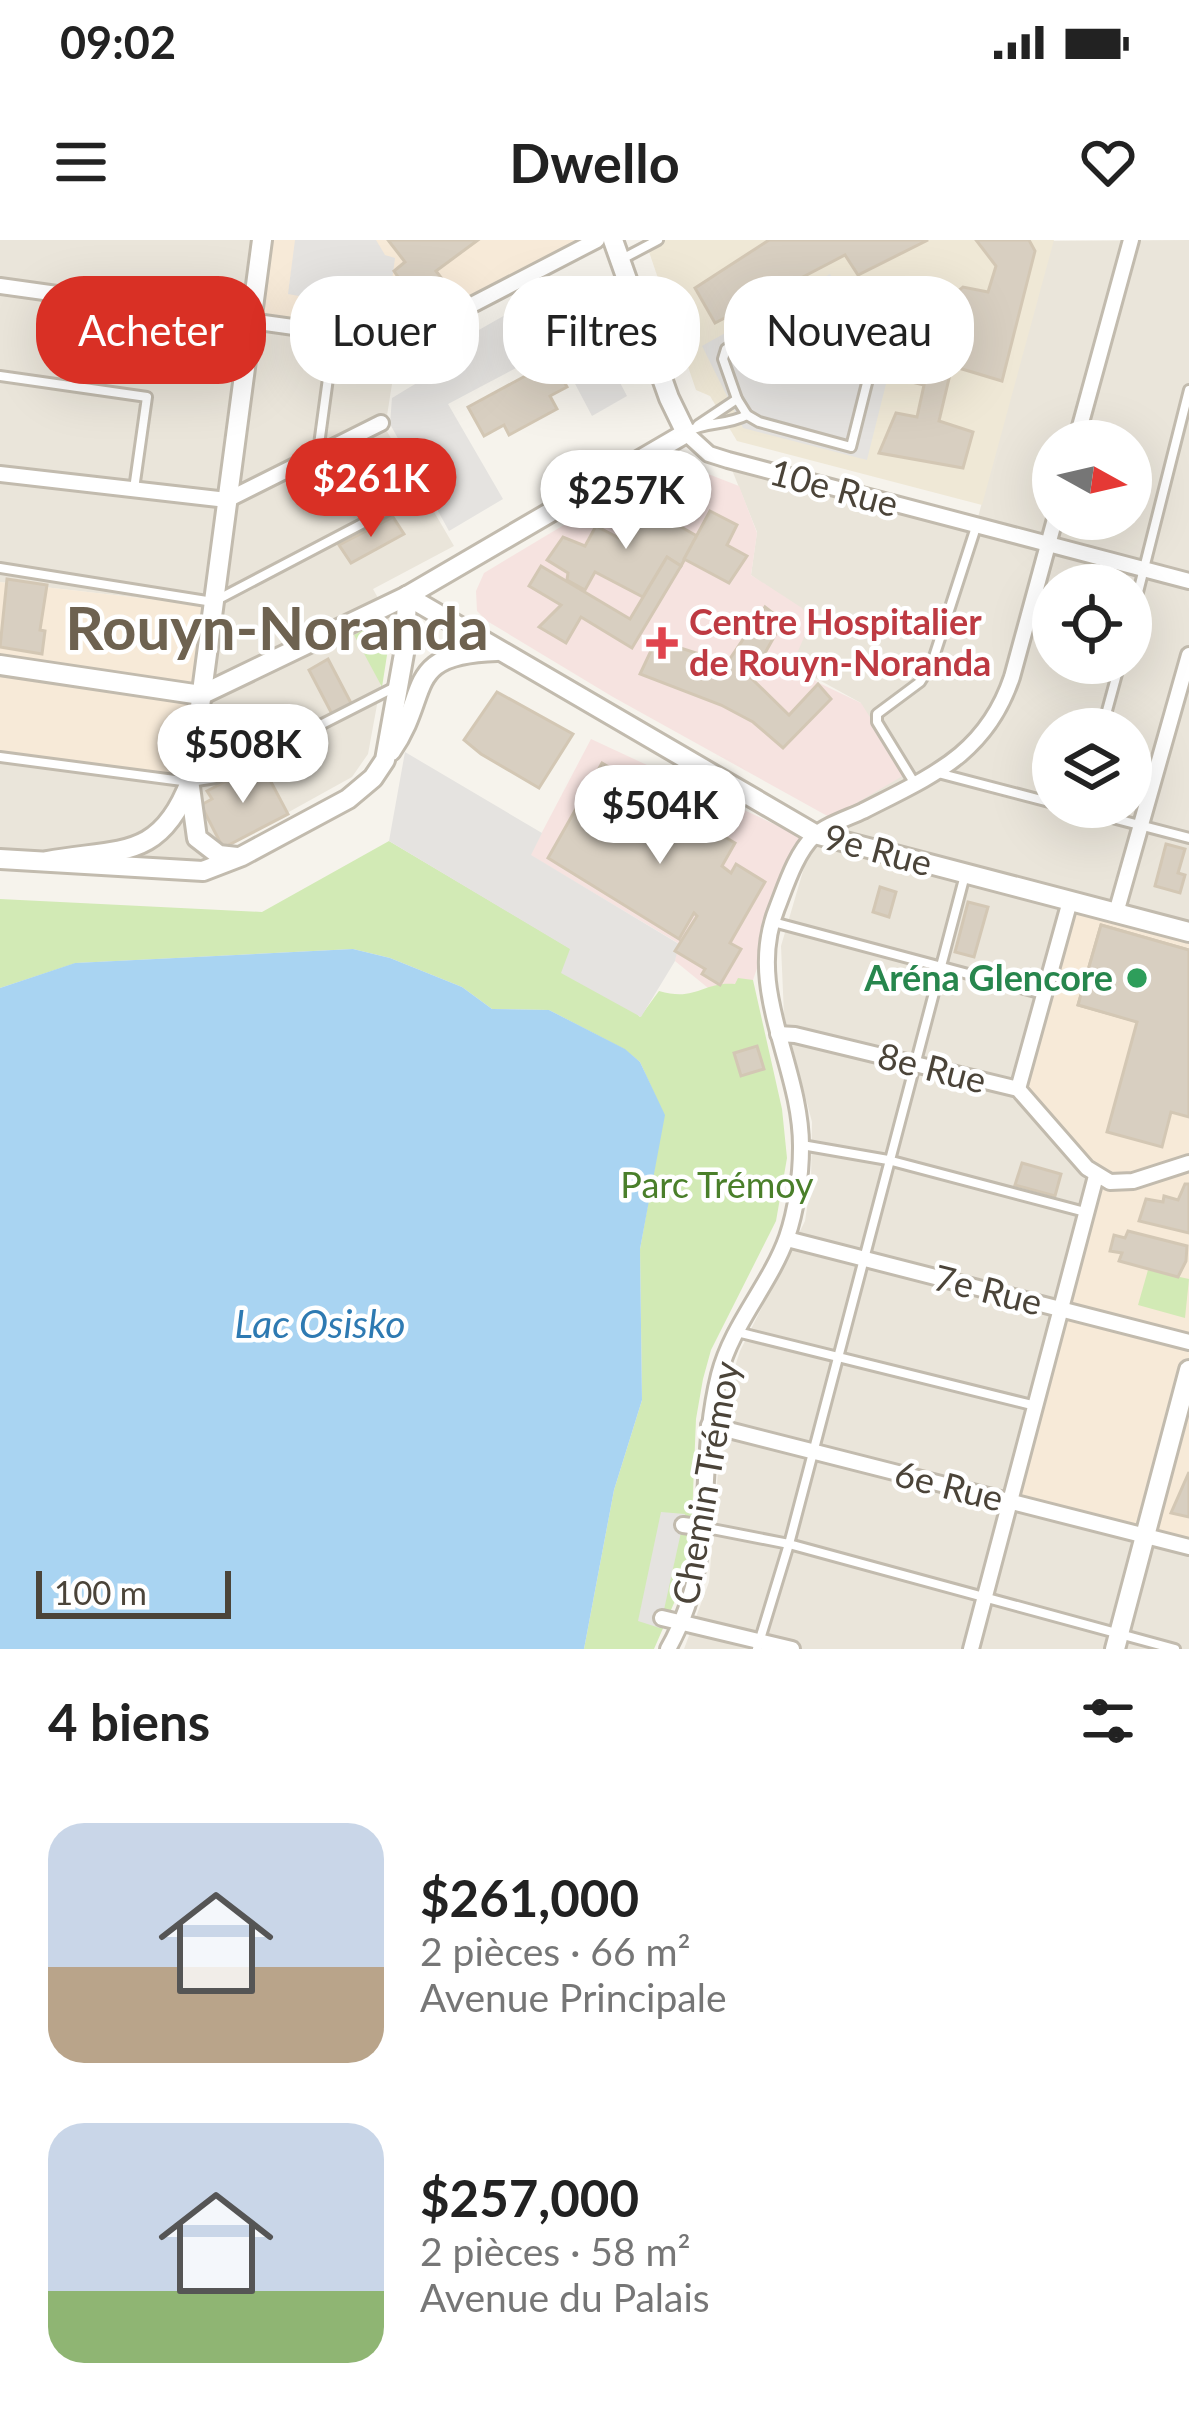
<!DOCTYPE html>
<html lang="fr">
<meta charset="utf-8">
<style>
:root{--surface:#fff;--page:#f6f6f6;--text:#222;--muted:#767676;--accent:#d93025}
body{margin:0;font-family:Lato,sans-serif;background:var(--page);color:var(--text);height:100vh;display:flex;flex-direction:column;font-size:45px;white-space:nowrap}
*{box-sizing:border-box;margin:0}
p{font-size:39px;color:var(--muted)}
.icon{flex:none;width:66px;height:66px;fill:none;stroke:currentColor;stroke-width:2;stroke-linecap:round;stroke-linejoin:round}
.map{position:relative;height:1409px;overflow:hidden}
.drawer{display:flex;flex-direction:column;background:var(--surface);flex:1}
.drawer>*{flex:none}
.hud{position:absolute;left:36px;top:36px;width:1119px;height:108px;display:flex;gap:24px}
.needle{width:78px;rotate:98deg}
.controls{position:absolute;left:1032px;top:180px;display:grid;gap:24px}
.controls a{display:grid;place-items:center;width:120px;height:120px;border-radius:50%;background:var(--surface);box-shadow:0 12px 48px #0002;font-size:60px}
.scale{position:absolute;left:36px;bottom:30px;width:195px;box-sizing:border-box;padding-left:12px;border:6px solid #4b4439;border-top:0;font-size:33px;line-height:42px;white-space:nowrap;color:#4b4439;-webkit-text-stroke:9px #fff;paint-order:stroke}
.price{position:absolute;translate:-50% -102px;padding:0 27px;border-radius:42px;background:#fff;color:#222;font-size:39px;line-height:78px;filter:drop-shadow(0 3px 6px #0008)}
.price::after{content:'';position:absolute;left:50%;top:72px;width:36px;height:27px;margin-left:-18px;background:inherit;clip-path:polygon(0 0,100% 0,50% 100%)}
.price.selected{background:var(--accent);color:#fff}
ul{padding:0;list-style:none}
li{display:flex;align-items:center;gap:36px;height:300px;padding:0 48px}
li span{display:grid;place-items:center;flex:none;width:336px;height:240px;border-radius:36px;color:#555}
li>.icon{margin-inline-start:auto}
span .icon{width:144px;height:144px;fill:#fffc;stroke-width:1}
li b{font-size:51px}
h2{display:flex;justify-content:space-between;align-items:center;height:144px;padding:0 48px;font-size:51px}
.tag{padding:0 42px;border-radius:48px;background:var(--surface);box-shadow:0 12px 48px #0002;font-size:42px;line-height:108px}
.tag.selected{background:var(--accent);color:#fff}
.status{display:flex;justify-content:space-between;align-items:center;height:84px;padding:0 60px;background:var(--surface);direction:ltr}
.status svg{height:33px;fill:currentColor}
header{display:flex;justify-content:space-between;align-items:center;height:156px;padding:0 48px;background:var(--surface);font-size:54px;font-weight:700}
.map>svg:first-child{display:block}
</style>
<div class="status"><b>09:02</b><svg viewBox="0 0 49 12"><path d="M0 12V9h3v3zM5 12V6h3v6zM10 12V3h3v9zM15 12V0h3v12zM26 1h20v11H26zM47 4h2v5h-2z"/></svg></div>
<header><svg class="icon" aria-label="menu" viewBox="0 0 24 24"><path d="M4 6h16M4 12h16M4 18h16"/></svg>Dwello<svg class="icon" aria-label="heart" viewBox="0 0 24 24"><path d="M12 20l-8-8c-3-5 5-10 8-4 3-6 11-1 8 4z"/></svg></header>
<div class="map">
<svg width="1189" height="1409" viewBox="0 0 1189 1409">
<rect width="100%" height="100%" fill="#f6f3ec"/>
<g fill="#eae5da" fill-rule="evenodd">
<polygon points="0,0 262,0 400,94 385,188 454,306 373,349 392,383 368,514 352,537 215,613 167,631 0,628 0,513 202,365 0,342"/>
<path d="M 1189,0 L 1189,1409 L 684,1409 L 709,1342 L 723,1171 L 730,1142 L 740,1111 L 805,981 L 811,941 L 812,882 L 784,775 L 781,706 L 808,614 L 831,578 L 861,463 L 792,425 L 769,348 L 751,335 L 757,292 L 728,220 L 976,285 L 1051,1 ZM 1053,201 L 1131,201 L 1131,279 L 1053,279 ZM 1053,345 L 1131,345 L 1131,423 L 1053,423 ZM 1053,489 L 1131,489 L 1131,567 L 1053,567 Z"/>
</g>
<g fill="#f7ead8">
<polygon points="262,0 597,0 400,94 250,83"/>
<polygon points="0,342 202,365 181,538 0,513"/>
<polygon points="1070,661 1189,692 1189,1307 1010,1262 1096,936 1018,849"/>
</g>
<polygon fill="#efe8d6" points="645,0 1054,0 982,265 737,201 710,156 696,150"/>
<g fill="#f6e3e0">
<polygon points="672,220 739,246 757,293 751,335 802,368 811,381 792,425 819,443 861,463 906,534 831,578 613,457 487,381 477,371 476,351 484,333"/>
<polygon points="591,499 802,597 753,740 713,752 675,721 678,703 530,615"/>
</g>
<g fill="#d2eab5">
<polygon points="382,380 392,383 382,447 354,395"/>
<path d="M 389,601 L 571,709 L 640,777 L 659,751 C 697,762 703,741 735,744 L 738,738 L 753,740 L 782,869 L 787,918 L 776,981 L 711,1110 L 703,1139 L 696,1179 L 691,1303 L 681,1347 L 654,1409 L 584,1409 L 614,1250 L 642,1160 L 640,1009 L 664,875 L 640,822 L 624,809 L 549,770 L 492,769 L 462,747 L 390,718 L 353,709 L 76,723 L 0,748 L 0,659 L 262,672 Z"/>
<polygon points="1148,1030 1189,1039 1185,1078 1138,1065"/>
</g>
<g fill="#e5e3e0">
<polygon points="295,0 376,0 385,15 395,18 390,56 365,53 362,79 297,72 299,56 288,54"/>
<polygon points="830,34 872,114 892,120 867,220 743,188 702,106"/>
<polygon points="571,49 627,156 592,176 543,83 505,101 518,127 448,164 503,259 449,291 390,184 392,158 430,135 456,103 537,57 548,60"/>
<polygon points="405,512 542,593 531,615 679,704 675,721 641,777 561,733 570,709 389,601"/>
<polygon points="661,1272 685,1274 660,1388 638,1381"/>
</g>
<polygon fill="#a9d4f2" points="353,709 390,718 462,747 492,769 549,770 625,809 640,822 665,875 640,1009 642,1160 614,1250 584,1409 0,1409 0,748 75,723"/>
<g fill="#d8cfc1" stroke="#d3c7b4" stroke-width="3">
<polygon points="388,0 478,0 436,31 449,48 443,53 426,50 414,60 394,31 405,22"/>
<polygon points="769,0 928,0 858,35 845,15 715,83 695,48"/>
<polygon points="976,0 1029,0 1035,11 1002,141 952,126 939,181 973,192 963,228 879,213 896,173 917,177 924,145 903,140 923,79 963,47 988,52 996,26"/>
<polygon points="553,121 567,147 550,156 557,169 509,195 504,185 484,196 468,167"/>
<polygon points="639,263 697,296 681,326 667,317 643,357 595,332 585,350 567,340 568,333 547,320 563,297 585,306 596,286 619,298"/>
<polygon points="710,271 737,285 727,305 747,316 729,343 684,319"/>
<polygon points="393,277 404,294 351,323 339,305"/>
<polygon points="667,317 681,326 632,408 581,377 566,403 539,387 561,365 529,346 541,326 630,379"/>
<polygon points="7,339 47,345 40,390 45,391 42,414 0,407"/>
<polygon points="765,367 783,381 751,438 789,475 818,444 831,459 783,508 753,482 721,465 640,434 656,400 727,423"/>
<polygon points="328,419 352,465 333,476 309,430"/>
<polygon points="497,452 573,494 539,548 481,514 464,500"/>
<polygon points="261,523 288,574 223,608 201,565 212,559 207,551"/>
<polygon points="602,523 735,603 722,626 731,633 736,624 765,642 730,703 741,709 720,745 702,734 705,729 675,711 697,676 694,673 679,699 548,618"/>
<polygon points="1166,604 1185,609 1178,633 1185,635 1180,653 1155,646"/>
<polygon points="880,647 896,652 889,677 873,672"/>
<polygon points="968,662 988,667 974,717 955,712"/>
<polygon points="1101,685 1189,710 1189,796 1078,765"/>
<polygon points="1101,685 1189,710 1189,877 1171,872 1162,907 1107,892 1137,782 1078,765"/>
<polygon points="757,806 764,829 741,836 734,813"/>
<polygon points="1022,923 1061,934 1055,956 1015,945"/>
<polygon points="1185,944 1189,944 1189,993 1139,981 1146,959 1163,962 1164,956 1178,960"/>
<polygon points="1128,991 1187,1006 1186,1021 1178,1037 1119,1021 1122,1013 1110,1011 1114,995 1125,998"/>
<polygon points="1189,1232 1189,1277 1171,1273"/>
</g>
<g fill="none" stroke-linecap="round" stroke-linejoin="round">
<defs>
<g id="service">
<polyline points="622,19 658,0"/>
<polygon points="833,51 851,59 875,111 851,207 759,182 747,175 737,159 723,119 726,109"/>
<path d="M 845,53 C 893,55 915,82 875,120"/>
<polyline points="0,136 147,157 134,249"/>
<polyline points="698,185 737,159"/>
<path d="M 687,192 C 706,181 726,186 747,175"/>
<polyline points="318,212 334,94"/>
<polyline points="0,328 213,362 398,265"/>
<polyline points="1131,380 1189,150"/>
<polyline points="1102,489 1120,423"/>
<polyline points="0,517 190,542 216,538 395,447"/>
<polyline points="938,533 1053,563"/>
<polyline points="915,544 877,482 877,474 920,442 932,423 976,287"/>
<polyline points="1070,567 1189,598"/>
<polyline points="773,682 1043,754"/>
<polyline points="802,905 888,920 1085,972"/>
<polyline points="737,1092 1036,1166"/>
<polyline points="707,1288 789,1304 1175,1409"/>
<polyline points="757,1409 789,1304 965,635"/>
</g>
<g id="minor">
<polyline points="0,46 365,97 400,94 437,83 597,0"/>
<polyline points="686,193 709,214 728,220 1189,341"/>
<polyline points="1076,201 1131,0"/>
<polyline points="0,234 227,260 381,183"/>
<polyline points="1116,673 1189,415"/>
<polyline points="778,794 795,795 1018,849 1087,928 1110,942 1133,941 1189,923"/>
<polyline points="1018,849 1070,661"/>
<polyline points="787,999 1189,1102"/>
<polyline points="709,1185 1189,1307"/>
<polyline points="683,1285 706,1288"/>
<polyline points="662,1378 792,1409"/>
<path d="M 668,1409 C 720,1317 695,1231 719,1135 C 732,1084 770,1045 787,997 C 796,971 801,936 801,908 C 802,826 744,750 777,668 C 786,645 796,613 814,596 C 826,585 848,578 863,571 C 931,536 986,515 1012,437 L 1055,279"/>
<polyline points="971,1409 1096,936"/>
</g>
<g id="tertiary">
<polyline points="407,356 815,594 1189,692"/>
<polyline points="0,425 201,455 407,356 686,193 669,158 613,0"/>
<path d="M 391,511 C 432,452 401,414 497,411"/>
<polyline points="190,547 197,598 219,615 237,617"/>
<polyline points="0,619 203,631 242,616 348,559 373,538 385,520 405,408 407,356"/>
<path d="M 47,621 C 119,608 160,621 190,542 L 262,0"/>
<polyline points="1115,1409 1189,1130"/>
</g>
</defs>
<use href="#service" stroke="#c2bbae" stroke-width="14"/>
<use href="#minor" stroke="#c2bbae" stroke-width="20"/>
<use href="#tertiary" stroke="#c2bbae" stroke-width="24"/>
<use href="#service" stroke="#fff" stroke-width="8"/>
<use href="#minor" stroke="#fff" stroke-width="14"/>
<use href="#tertiary" stroke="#fff" stroke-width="18"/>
</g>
<path fill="#e0444e" stroke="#fff" stroke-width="4.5" d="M656 385h12v12h12v12h-12v12h-12v-12h-12v-12h12z"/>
<circle fill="#2e9e5b" stroke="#fff" stroke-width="4.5" cx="1137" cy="738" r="12"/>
<g text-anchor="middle" stroke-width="9" stroke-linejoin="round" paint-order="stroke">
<g font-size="36" fill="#4b4439" stroke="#fff">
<text transform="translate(834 248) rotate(15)" y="13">10e Rue</text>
<text transform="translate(878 610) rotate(15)" y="13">9e Rue</text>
<text transform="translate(932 828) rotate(14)" y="13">8e Rue</text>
<text transform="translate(988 1050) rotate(14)" y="13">7e Rue</text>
<text transform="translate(706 1243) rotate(-80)" y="13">Chemin Trémoy</text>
<text transform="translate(949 1246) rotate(14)" y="13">6e Rue</text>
</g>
<g font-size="36" font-weight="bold" fill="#be3a42" stroke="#fff" text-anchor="start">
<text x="689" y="395">Centre Hospitalier<tspan x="689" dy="41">de Rouyn-Noranda</tspan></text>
</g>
<g font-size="36" font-weight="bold" fill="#27864d" stroke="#fff" text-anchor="end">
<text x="1113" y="751">Aréna Glencore</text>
</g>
<g font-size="36" fill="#4a7f2a" stroke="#fff">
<text x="717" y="958">Parc Trémoy</text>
</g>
<g font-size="39" font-style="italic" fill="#2e7ab2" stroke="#fff">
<text x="320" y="1098">Lac Osisko</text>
</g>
<g font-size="60" font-weight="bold" fill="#6e6250" stroke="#fff">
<text x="277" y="410">Rouyn-Noranda</text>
</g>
</g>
</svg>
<div class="controls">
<a><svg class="needle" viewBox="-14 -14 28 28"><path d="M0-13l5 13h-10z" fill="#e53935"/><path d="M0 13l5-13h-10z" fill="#767676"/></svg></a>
<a><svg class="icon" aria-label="locate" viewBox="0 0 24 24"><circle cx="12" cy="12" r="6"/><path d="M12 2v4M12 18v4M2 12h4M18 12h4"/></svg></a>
<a><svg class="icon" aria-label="layers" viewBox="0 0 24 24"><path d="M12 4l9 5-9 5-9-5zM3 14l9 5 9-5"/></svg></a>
</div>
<div class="scale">100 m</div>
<b class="price selected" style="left:371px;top:300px">$261K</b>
<b class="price" style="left:626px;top:312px">$257K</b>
<b class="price" style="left:243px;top:566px">$508K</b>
<b class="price" style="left:660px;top:627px">$504K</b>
<div class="hud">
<a class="tag selected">Acheter</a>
<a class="tag">Louer</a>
<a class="tag">Filtres</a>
<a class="tag">Nouveau</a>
</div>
</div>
<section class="drawer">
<h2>4 biens<svg class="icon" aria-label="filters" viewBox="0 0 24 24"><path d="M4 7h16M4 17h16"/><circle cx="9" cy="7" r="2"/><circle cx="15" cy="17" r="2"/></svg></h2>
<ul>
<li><span style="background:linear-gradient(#c9d6e8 60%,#b9a48a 0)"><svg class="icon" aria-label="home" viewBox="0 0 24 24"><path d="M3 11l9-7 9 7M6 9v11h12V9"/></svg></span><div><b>$261,000</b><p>2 pièces · 66 m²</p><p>Avenue Principale</p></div></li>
<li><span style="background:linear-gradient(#c9d6e8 70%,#8fb573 0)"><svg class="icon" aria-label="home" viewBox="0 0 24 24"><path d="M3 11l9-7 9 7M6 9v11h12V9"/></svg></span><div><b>$257,000</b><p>2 pièces · 58 m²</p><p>Avenue du Palais</p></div></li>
</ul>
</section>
